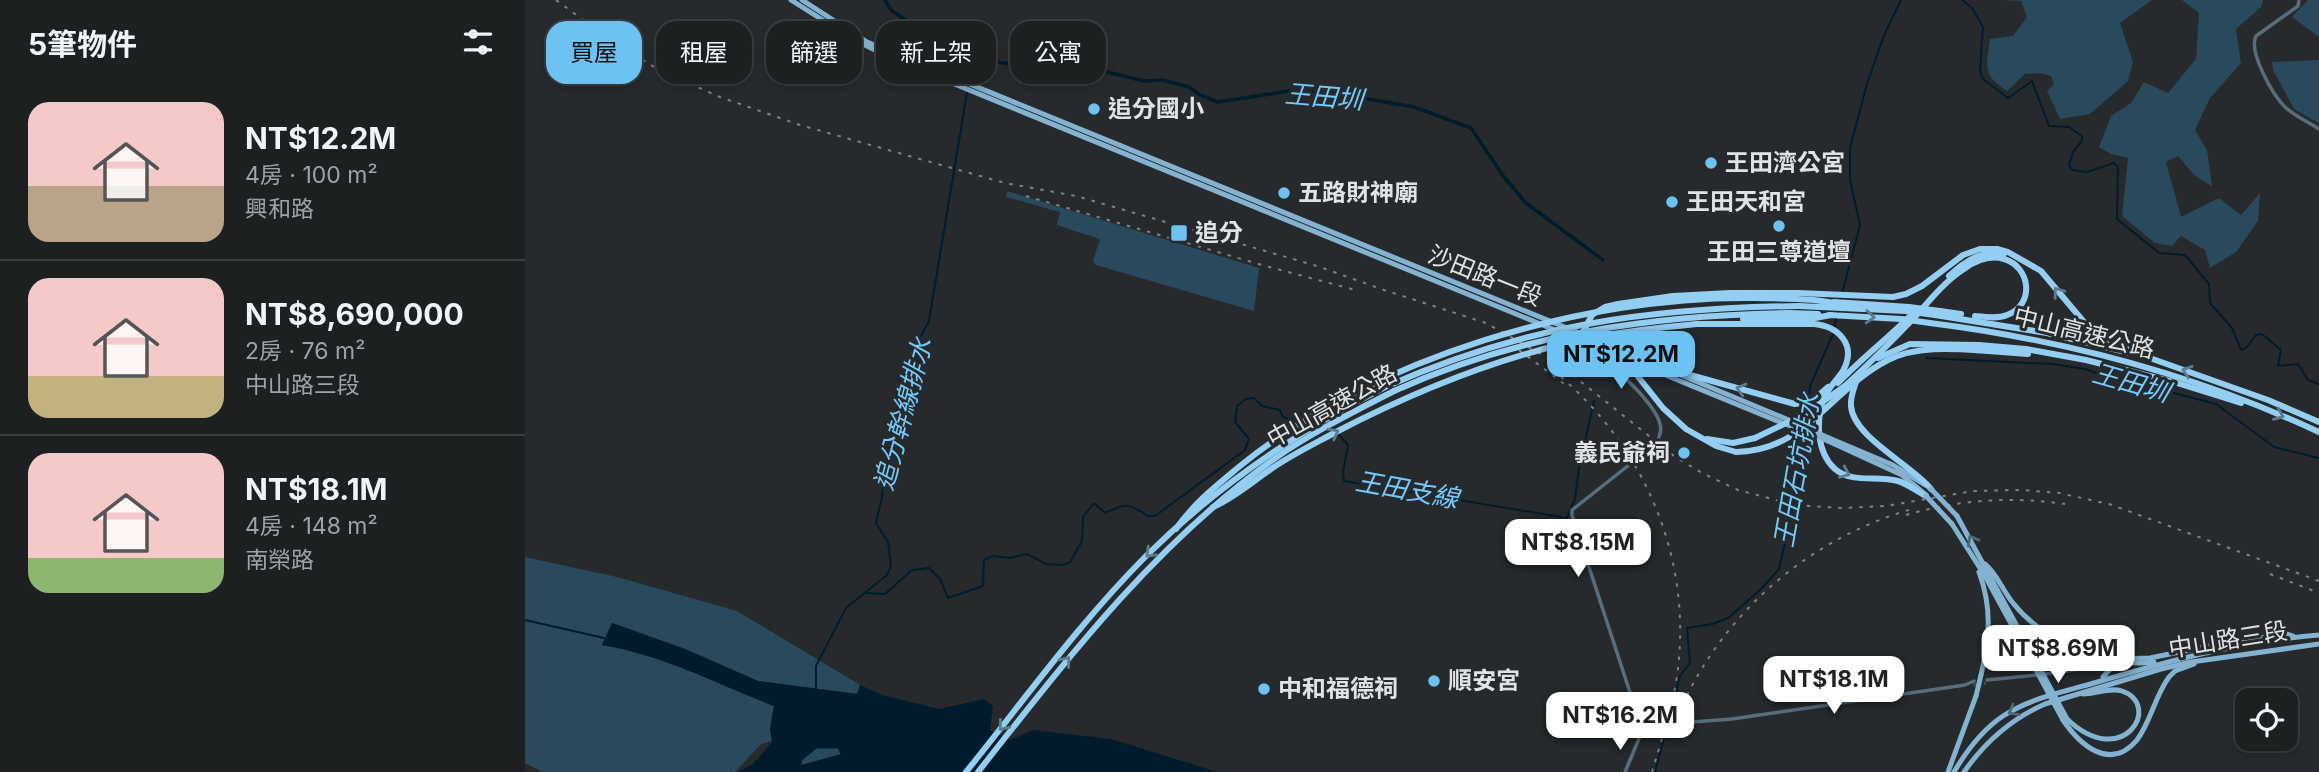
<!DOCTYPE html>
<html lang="zh-TW">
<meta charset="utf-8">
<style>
:root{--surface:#1c2021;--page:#25282a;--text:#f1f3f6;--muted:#a0a3a5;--line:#3a3e3f;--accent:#6ec2f3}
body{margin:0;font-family:Inter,"Noto Sans TC",sans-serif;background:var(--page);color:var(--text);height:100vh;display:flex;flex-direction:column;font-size:26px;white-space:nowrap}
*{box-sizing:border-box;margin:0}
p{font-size:23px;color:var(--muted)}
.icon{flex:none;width:38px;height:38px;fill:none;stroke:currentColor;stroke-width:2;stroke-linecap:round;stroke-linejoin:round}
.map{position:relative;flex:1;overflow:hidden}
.side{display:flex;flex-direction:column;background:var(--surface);width:525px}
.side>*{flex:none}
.guide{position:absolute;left:21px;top:21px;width:665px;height:63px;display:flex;gap:14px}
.controls{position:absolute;left:1710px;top:688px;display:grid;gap:14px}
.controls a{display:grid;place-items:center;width:63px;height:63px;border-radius:14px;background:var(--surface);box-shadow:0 4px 10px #0003,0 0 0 2px var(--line);font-size:35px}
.price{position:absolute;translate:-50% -60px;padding:0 16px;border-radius:14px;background:#fff;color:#222;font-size:23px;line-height:46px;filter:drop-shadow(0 2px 4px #0008)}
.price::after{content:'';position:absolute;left:50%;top:42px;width:21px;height:16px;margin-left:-10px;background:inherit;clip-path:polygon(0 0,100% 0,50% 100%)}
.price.selected{background:var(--accent);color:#111}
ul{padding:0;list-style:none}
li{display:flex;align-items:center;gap:21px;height:175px;padding:0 28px}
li+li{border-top:2px solid var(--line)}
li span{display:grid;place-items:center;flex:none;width:196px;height:140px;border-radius:21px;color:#555}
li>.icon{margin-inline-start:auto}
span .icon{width:84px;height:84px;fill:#fffc;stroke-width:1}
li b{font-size:30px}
h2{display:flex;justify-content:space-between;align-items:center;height:84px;padding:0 28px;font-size:30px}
.chip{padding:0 24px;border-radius:21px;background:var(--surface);box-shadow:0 4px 10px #0003,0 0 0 2px var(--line);font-size:24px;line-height:63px}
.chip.selected{background:var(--accent);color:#111}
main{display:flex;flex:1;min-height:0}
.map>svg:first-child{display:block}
</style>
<main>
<section class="side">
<h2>5筆物件<svg class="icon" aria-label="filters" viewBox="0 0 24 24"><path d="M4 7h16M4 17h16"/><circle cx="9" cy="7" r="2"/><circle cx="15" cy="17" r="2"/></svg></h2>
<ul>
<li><span style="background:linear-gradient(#f6c9c9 60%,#b9a48a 0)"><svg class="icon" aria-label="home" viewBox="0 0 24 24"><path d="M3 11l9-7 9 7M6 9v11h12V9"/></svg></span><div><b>NT$12.2M</b><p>4房 · 100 m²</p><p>興和路</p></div></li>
<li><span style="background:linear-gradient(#f6c9c9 70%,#c2b280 0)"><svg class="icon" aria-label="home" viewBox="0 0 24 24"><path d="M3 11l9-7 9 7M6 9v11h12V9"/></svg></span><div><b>NT$8,690,000</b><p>2房 · 76 m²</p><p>中山路三段</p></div></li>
<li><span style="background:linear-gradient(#f6c9c9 75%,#8fb573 0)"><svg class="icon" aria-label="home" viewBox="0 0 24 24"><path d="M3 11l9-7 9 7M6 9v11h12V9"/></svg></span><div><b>NT$18.1M</b><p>4房 · 148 m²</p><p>南榮路</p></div></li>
</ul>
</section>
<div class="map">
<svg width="1794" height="772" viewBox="0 0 1794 772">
<rect width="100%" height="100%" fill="#262a2c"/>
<g fill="#29495c">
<path d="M 1476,0 L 1627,0 L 1595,23 L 1608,62 L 1603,81 L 1565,114 L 1535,119 L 1522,91 L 1529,84 L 1526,76 L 1516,73 L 1500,74 L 1482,91 C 1456,73 1462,68 1465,39 L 1488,36 L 1502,17 L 1496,1 Z"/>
<polygon points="1657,0 1738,0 1736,7 1711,29 1716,63 1685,98 1670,130 1682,150 1687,186 1670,176 1653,156 1641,162 1656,217 1694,198 1716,215 1735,193 1733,221 1711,252 1685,268 1680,250 1656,236 1647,246 1630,243 1597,216 1603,158 1586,154 1574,147 1586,116 1606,103 1619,82 1643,93 1671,59 1674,13"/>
<polygon points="1783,0 1794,0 1794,37 1767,17"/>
<polygon points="1794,60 1794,123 1769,109 1748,70 1747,62"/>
<polygon points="482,191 734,268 729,311 571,265 568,261 575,239 532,225 535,212 481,197"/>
<path d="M 0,557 L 92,577 L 212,611 L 335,685 L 333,694 L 233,681 L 160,649 L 87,623 L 77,645 C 138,655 192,684 249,706 L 245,729 L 247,741 L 236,744 L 210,772 L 17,772 L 0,763 Z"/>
<polygon points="311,745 316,755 276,766 279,751 291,746"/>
</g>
<path fill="#001c2c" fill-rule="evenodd" d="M 87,623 L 160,649 L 233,681 L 332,694 L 335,685 L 357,695 L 414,709 L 459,699 L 468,706 L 465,730 L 485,740 L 508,730 L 586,739 L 692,772 L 213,772 L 228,764 L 247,742 L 245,729 L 249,706 C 192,684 138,655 77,645 ZM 311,745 L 316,754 L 276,765 L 279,751 L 291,746 Z"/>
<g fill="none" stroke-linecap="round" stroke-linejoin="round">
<g stroke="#001c2c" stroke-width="2">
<polyline points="1437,0 1447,8 1458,27 1455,71 1458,79 1483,98 1507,81 1524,126 1544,127 1557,136 1557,141 1548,152 1544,165 1547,170 1562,172 1589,163 1593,167 1592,219 1634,253 1660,255 1684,284 1685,303 1707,328 1716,350 1722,347 1731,335 1737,334 1756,350 1753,366 1773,364 1783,380 1794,384"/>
<polyline points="1315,301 1335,225 1325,180 1325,148 1342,84 1359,35 1376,0"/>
<polyline points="1309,328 1313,310"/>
<polyline points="1401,358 1527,364 1560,369 1622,391 1645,392 1691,404 1749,447 1794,458"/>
<polyline points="1283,407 1285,386 1308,334"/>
<polyline points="813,434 823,445 818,472 819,481 1042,518 1050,499 1054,467 1069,401"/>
<path d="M 340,593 L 360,594 L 387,570 L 404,568 L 415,579 L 423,598 L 458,586 L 459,560 L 468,556 L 485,558 L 502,554 L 521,564 L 538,565 L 545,562 L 557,541 L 558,517 L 569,503 L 580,513 C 601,503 604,503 623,516 L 630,516 L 720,450 L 724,439 L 710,422 L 712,406 L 721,399 L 729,398 L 737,406 L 755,410 L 758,417 L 765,420 L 783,411 L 787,414"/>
<polyline points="0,620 79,638"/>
<polyline points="291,689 291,666 321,608 362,575 366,566 363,542 351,523 357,497 359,473 366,460 373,421 396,354 395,338 404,321 445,75 453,57"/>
<polyline points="1130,772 1155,676 1165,663 1162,628 1187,624 1203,618 1235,590 1254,569 1273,486 1280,434"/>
</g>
<polyline stroke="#001c2c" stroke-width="3.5" points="360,0 366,10 404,36 459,60 498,66 521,62 545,63 619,81 638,80 664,87 675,95 693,102 764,91 814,94 889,107 946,128 979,177 1001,203 1078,260"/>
<polyline stroke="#001c2c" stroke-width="7" points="258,772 290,745 320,745"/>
<g stroke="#424648" stroke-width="3.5" stroke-dasharray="3.5 2" stroke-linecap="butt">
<polyline points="1448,685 1461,683"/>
<polyline points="1137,725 1154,723"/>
<polyline points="1135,729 1154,727"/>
</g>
<g stroke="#576e7d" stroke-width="3.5">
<path d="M 1774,0 L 1773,6 L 1731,36 C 1723,52 1748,95 1760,107 C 1770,116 1783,122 1794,129"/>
<path d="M 1078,348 L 1078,359 C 1094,371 1130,404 1135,424 C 1137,430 1135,434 1133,440"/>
<polyline points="1111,460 1128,447"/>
<polyline points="1104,465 1047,510 1047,515 1115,723 1113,730 1116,734"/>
<polyline points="1462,680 1530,673 1581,664"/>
<polyline points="1115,723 1123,723 1125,728 1122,733 1116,734"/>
<polyline points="1154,723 1207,719 1440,685 1449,681"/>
<polyline points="1125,724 1137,725"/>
<polyline points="1154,727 1166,724"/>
<polyline points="1126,731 1135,729"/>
<polyline points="1100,772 1116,734"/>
</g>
<g stroke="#83b3d1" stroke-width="5">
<polyline points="266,0 326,38 366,58 1030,330"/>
<polyline points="277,0 342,42 1142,369"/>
<polyline points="1043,335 1260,424"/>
<polyline points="1151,373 1266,421"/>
<polyline points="1304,438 1368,465 1400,485"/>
<polyline points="1303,441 1377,475 1401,495"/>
<polyline points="1432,516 1499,639"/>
<polyline points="1427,524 1460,576 1496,642"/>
<path d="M 1460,564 C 1472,574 1478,591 1488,603 C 1518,641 1581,668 1629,662"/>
<path d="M 1454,572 C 1467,607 1465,638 1456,675"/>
<polyline points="1592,659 1625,658 1684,646 1752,635 1762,634 1768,636"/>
<polyline points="1578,677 1585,669 1582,664"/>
<path d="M 1542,719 C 1598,772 1638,705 1597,691 C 1585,687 1571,694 1558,694"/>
<path d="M 1538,720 C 1555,745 1585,772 1612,740 C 1626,721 1630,696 1644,677 L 1650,671 L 1669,664"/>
<polyline points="1423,772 1451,696"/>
<path d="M 1429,772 C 1442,750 1457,730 1478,716 C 1506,698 1538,692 1569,683 C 1643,661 1717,641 1794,635"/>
<path d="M 1439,772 C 1460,742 1486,719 1520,704 L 1636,669 L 1666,662 L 1794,644"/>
</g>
<g stroke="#94cef2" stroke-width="6">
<path d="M 1424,276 C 1440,261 1456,250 1479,254"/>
<polyline points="1309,302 1384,307"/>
<polyline points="1274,306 1381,311"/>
<polyline points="1415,311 1436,314"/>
<polyline points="1264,313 1293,314"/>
<polyline points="1304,315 1376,319"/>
<polyline points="1410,315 1522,333 1605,353"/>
<polyline points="1218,319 1290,318 1306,315"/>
<path d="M 1405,323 C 1539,340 1671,375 1794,432"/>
<path d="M 1171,324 L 1288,324 C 1314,326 1332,345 1318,371 C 1312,380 1303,388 1299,398 C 1291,420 1291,452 1310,469 C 1327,484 1352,475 1373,481 C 1383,484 1391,491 1401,496"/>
<polyline points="1054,340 1067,315 1080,307 1093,304 1148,296 1205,293 1273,293 1368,297 1381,294 1397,286 1438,255 1455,249 1473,249 1483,252 1516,271 1564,328 1584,341 1626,358"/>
<polyline points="1078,349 1107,369 1138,408 1161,429 1191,446 1211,452"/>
<polyline points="1463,351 1503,354"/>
<polyline points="1622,357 1743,400 1794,422"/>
<polyline points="1353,358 1385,344 1454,345 1501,349 1561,360 1652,383 1716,403"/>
<polyline points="1140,368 1270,404 1287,401 1303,387"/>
<path d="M 1332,379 C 1329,388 1325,397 1326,406 C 1328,437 1387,465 1406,489"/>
<path d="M 1313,383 C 1338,357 1367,335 1392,309"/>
<path d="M 1320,386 C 1344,364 1367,341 1389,318 C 1404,301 1420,281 1439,269 C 1450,261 1465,255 1479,259 C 1506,267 1510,305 1482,315 C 1473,319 1460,317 1450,316"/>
<polyline points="1182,439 1208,443 1230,438"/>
<path d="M 441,772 C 500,699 555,622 622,555 C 692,486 773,431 860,387"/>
<path d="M 453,772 C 542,659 630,544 749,459 C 786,433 828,412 869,391"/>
</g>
<g stroke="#7f8284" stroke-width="2" stroke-dasharray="3.5 7" stroke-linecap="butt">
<polyline points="31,0 92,45 138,72 195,97 275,125 416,165 480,183 551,196 792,266 859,290 961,323 1035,365 1149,456 1177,473 1213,490 1270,505 1316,508 1361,506 1448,491 1497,490 1534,493 1584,504 1794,581"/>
<polyline points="501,196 737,265 834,291"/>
<polyline points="994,350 1042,386"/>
<path d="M 1036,377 C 1120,449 1166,557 1153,668 C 1149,704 1137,738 1127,772"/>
<path d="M 1381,515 C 1432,500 1487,496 1540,504"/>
<polyline points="1745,574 1794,593"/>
<path d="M 1149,724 C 1191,619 1279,540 1387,509"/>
</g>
<g stroke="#83b3d1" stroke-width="5">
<polyline points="1266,421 1304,438"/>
<polyline points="1263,425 1303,441"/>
<polyline points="1406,489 1432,516"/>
<polyline points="1401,496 1427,524"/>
<polyline points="1499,639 1542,719"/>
<polyline points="1496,642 1538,720"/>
<polyline points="1451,696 1456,675"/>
</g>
<g stroke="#94cef2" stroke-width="6">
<polyline points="1384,307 1415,311"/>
<polyline points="1381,311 1410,315"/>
<polyline points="1376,319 1405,323"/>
<path d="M 860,387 C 1000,325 1122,308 1274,306"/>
<path d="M 869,391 C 995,334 1127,315 1264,313"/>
<polyline points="1230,438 1280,414 1320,386"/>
<path d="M 1211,452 C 1281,451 1306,389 1363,360 C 1393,345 1431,349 1463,351"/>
<path d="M 688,507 C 709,498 727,482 746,469 C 766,455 789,444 811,432 C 896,388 985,352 1081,335 C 1110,330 1141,327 1171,324"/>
<path d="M 651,529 C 669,503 691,486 715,466 C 848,358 1060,295 1231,298 C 1257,299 1296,297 1321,307"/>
</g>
</g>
<defs><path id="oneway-chevron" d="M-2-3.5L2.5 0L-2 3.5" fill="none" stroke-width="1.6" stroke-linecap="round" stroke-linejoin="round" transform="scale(1.75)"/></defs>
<g stroke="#5d7c8f">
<use href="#oneway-chevron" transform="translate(1533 292) rotate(-126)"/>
<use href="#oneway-chevron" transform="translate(1345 317) rotate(4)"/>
<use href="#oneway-chevron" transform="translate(1662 371) rotate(-161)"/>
<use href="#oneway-chevron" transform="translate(1216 389) rotate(-164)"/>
<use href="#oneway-chevron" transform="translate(1754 415) rotate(22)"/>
<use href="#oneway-chevron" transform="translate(809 433) rotate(-28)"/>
<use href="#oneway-chevron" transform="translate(1320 473) rotate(23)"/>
<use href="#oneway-chevron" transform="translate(625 553) rotate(136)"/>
<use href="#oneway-chevron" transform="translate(541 661) rotate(-51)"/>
<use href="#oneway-chevron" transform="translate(478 726) rotate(129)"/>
</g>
<g stroke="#506876">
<use href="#oneway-chevron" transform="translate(1447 540) rotate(-119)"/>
<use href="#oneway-chevron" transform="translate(1488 711) rotate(151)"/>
</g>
<g fill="#6ec2f3" stroke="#262a2c" stroke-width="2.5">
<circle cx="569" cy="109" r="7"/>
<circle cx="1186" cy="163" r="7"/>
<circle cx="759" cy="193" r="7"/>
<circle cx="1147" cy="202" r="7"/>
<circle cx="1254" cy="226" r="7"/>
<rect x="645" y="224" width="18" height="18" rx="3.5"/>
<circle cx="1159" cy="453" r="7"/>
<circle cx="909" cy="681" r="7"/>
<circle cx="739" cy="689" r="7"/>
</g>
<g text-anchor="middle" stroke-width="6" stroke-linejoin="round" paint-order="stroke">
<g font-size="24" font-weight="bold" fill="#e0e3e4" stroke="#262a2c" text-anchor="start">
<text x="583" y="117">追分國小</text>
<text x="1200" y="171">王田濟公宮</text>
<text x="773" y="201">五路財神廟</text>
<text x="1161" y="210">王田天和宮</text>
<text x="670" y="241">追分</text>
<text x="1254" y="260" text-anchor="middle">王田三尊道壇</text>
<text x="1145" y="461" text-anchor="end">義民爺祠</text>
<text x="923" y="689">順安宮</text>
<text x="753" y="697">中和福德祠</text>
</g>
<g font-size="24" fill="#e0e3e4" stroke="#262a2c">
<text transform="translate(960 276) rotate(22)" y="8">沙田路一段</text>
<text transform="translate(1559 333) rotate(14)" y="8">中山高速公路</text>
<text transform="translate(807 406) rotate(-29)" y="8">中山高速公路</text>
<text transform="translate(1703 640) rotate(-9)" y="8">中山路三段</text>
</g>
<g font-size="26" font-style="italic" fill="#75cafc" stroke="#262a2c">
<text transform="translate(799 97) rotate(5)" y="9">王田圳</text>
<text transform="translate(1606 383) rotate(16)" y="9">王田圳</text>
<text transform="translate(378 414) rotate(-75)" y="9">追分幹線排水</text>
<text transform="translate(1272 470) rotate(-80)" y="9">王田石坑排水</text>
<text transform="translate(882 490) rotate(10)" y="9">王田支線</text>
</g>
</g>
</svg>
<div class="controls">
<a><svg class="icon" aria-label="locate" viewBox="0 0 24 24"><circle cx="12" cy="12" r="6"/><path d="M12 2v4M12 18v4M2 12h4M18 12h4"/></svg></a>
</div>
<b class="price selected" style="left:1096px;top:391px">NT$12.2M</b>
<b class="price" style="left:1053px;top:579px">NT$8.15M</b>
<b class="price" style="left:1533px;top:685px">NT$8.69M</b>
<b class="price" style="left:1309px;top:716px">NT$18.1M</b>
<b class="price" style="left:1095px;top:752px">NT$16.2M</b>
<div class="guide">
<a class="chip selected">買屋</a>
<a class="chip">租屋</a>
<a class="chip">篩選</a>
<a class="chip">新上架</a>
<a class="chip">公寓</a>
</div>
</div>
</main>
